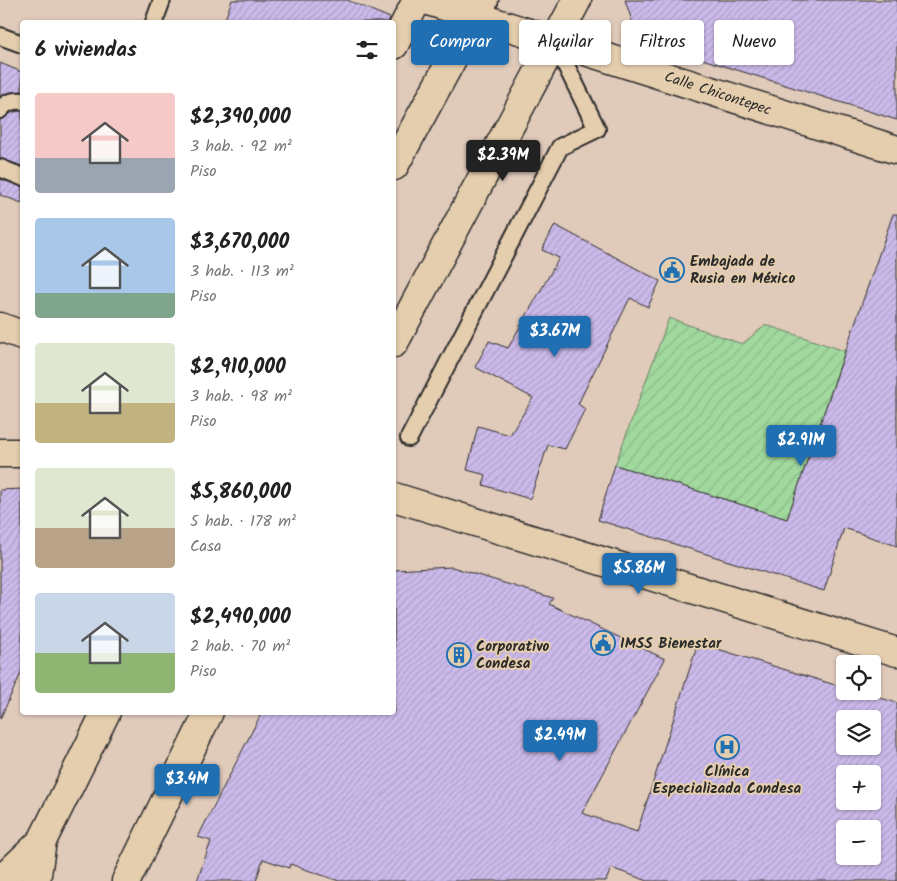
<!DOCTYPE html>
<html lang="es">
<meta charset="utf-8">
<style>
:root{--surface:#fff;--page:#f2f2f2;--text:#222;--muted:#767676;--accent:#1f6fb2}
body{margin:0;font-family:Kalam,sans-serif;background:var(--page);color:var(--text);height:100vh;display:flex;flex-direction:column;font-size:19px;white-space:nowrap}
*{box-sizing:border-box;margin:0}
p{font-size:16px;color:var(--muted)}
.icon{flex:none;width:28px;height:28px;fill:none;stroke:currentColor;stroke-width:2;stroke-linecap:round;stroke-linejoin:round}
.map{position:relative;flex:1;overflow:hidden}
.sheet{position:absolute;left:20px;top:20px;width:376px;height:695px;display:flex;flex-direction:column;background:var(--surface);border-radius:5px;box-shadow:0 1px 4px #0004}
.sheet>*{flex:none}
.guide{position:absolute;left:411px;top:20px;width:410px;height:45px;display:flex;gap:10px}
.buttons{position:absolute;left:836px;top:655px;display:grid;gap:10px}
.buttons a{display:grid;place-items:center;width:45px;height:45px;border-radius:5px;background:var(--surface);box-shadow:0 1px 4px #0004;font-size:25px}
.price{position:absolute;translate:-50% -42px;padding:0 11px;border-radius:5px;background:var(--accent);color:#fff;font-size:16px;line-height:32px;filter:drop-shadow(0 1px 2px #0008)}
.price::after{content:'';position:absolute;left:50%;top:30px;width:15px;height:11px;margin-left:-8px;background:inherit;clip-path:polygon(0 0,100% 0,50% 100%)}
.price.active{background:#222;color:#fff}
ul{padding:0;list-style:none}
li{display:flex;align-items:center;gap:15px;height:125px;padding:0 15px}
li span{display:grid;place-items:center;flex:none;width:140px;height:100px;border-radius:5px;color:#555}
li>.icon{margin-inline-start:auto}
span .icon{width:60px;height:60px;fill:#fffc;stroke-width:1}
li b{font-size:21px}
h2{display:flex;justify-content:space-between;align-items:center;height:60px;padding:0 15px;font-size:21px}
.chip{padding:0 18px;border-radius:5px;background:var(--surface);box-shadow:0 1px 4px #0004;font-size:18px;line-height:45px}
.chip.active{background:var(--accent);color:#fff}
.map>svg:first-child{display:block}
</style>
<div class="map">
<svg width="897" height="881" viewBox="0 0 897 881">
<defs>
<pattern id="garden-furrows" width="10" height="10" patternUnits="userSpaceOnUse" patternTransform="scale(1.25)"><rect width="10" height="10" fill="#a1d89d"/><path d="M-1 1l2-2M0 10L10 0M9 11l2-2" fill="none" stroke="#8bba87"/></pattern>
<pattern id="building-hatch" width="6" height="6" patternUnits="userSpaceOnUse" patternTransform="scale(1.25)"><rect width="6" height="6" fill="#cbbaea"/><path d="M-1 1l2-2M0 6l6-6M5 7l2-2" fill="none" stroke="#aea0c9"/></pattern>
</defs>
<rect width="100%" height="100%" fill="#e0caba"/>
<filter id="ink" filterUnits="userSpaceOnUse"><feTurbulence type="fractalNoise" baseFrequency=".02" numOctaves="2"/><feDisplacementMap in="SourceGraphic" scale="10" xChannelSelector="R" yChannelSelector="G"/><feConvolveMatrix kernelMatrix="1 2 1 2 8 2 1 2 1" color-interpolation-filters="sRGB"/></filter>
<g filter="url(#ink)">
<polygon fill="url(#garden-furrows)" stroke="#668264" points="669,318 742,344 766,325 845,351 787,519 615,465"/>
<g fill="url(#building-hatch)" stroke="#2b2b2b" fill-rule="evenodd">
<polygon points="232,0 347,0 390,18 388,22 224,22"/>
<polygon points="625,0 897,0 897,120 638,39"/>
<polygon points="0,63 22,72 22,91 10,92 0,96"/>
<polygon points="22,111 22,166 0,158 0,120 13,112"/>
<polygon points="0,179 22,187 22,203 0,195"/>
<polygon points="893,214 897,214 897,546 844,528 824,591 598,520 615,465 787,519"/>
<polygon points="555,225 660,281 648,307 630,298 578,404 585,409 565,449 548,445 530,499 483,485 486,475 467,470 478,426 510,435 533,398 475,367 489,341 508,348 559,258 542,250"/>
<polygon points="22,489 22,671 0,719 0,490"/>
<path d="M 452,567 L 553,598 L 549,604 L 665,659 L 582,813 L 637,832 L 698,643 L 845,688 L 845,691 L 858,691 L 897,703 L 897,881 L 648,881 L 611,868 L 606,881 L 339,881 L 290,864 L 289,868 L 263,859 L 256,881 L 197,881 L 211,841 L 198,837 L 262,712 L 394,712 L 394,570 ZM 845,719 L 872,719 L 872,746 L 845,746 ZM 845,774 L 872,774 L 872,801 L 845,801 ZM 845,829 L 872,829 L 872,856 L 845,856 Z"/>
</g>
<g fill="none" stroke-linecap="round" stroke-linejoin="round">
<defs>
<g id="lane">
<polyline points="154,22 162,0"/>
<polyline points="0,36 22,44"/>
<path d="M 0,110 C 6,102 13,100 22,101"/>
<polyline points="0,168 22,177"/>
<polyline points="409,438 560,147 597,129 554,41"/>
</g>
<g id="street">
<polyline points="425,0 897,150"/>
<polyline points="0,327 22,335"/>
<polyline points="394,497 897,652"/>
</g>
<g id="secondary">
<polyline points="394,45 417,0"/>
<polyline points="394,343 577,0"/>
<polyline points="0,453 22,453"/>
<polyline points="126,881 209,712"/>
</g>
<g id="primary">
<polyline points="394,166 484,0"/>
<polyline points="0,881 42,841"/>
<polyline points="36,881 42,841 106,712"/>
</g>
</defs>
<use href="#lane" stroke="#2b2b2b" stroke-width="20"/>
<use href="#street" stroke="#2b2b2b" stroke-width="31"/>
<use href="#secondary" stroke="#2b2b2b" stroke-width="31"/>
<use href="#primary" stroke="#2b2b2b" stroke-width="31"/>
<use href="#lane" stroke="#e5ceae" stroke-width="16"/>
<use href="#street" stroke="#e5ceae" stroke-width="28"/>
<use href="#secondary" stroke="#e5ceae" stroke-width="28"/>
<use href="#primary" stroke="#e5ceae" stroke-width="28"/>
</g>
</g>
<defs>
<symbol id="civic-ring" viewBox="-11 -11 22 22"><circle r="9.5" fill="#e5ceae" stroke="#1f6fb2" stroke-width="1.5"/><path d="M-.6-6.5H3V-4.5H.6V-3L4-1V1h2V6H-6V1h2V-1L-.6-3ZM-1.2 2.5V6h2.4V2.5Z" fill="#1f6fb2"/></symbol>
<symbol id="building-ring" viewBox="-11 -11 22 22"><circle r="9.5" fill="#e5ceae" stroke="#1f6fb2" stroke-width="1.5"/><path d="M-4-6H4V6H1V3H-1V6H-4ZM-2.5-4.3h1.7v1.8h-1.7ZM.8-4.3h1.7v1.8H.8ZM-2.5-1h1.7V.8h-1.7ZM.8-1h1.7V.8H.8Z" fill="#1f6fb2"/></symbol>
<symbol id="hospital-ring" viewBox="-11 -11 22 22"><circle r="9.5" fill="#e5ceae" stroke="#1f6fb2" stroke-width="1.5"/><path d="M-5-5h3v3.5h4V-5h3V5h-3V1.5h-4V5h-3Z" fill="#1f6fb2"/></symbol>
</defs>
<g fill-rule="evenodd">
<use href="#civic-ring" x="658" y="256" width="28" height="28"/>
<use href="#civic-ring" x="589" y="629" width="28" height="28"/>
<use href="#building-ring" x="445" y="641" width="28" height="28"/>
<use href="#hospital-ring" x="713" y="733" width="28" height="28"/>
</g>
<g text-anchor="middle" stroke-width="4" stroke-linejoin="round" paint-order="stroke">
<g font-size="15" fill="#2b2b2b" stroke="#e5ceae">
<text transform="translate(718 93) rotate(18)" y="5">Calle Chicontepec</text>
</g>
<g font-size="15" font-weight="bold" fill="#2b2b2b" stroke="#e5ceae" text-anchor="start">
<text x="690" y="266">Embajada de<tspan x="690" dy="17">Rusia en México</tspan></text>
<text x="620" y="648">IMSS Bienestar</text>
<text x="476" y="651">Corporativo<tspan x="476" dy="17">Condesa</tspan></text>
<text x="727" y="776" text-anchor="middle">Clínica<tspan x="727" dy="17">Especializada Condesa</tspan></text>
</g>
</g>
</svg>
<div class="buttons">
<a><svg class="icon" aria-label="locate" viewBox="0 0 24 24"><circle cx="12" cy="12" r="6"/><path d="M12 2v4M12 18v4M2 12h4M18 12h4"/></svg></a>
<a><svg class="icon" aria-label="layers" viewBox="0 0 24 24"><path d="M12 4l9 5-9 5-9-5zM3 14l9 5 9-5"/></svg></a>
<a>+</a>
<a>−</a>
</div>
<b class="price active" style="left:503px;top:182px">$2.39M</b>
<b class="price" style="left:555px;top:358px">$3.67M</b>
<b class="price" style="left:801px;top:467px">$2.91M</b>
<b class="price" style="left:639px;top:595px">$5.86M</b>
<b class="price" style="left:560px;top:762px">$2.49M</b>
<b class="price" style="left:187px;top:806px">$3.4M</b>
<div class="guide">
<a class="chip active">Comprar</a>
<a class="chip">Alquilar</a>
<a class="chip">Filtros</a>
<a class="chip">Nuevo</a>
</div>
<section class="sheet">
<h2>6 viviendas<svg class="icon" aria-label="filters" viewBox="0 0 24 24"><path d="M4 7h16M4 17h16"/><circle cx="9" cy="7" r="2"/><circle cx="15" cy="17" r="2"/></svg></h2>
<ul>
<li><span style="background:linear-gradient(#f6c9c9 65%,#9aa5b1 0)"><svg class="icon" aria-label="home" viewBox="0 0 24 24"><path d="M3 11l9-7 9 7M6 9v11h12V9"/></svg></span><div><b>$2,390,000</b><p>3 hab. · 92 m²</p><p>Piso</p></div></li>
<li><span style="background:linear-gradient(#a9c7e8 75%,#7fa58c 0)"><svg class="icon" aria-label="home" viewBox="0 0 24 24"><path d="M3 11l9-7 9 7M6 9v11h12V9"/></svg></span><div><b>$3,670,000</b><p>3 hab. · 113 m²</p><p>Piso</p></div></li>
<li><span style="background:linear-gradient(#dfe7d0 60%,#c2b280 0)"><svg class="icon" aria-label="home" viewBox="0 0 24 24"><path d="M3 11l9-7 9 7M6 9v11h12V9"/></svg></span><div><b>$2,910,000</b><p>3 hab. · 98 m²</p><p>Piso</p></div></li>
<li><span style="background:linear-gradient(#dfe7d0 60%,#b9a48a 0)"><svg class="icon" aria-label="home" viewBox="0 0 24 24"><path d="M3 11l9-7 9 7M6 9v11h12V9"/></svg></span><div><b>$5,860,000</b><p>5 hab. · 178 m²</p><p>Casa</p></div></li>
<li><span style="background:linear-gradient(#c9d6e8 60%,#8fb573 0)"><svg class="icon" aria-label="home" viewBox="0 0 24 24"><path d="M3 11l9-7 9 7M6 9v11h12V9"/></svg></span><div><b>$2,490,000</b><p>2 hab. · 70 m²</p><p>Piso</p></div></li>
</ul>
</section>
</div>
